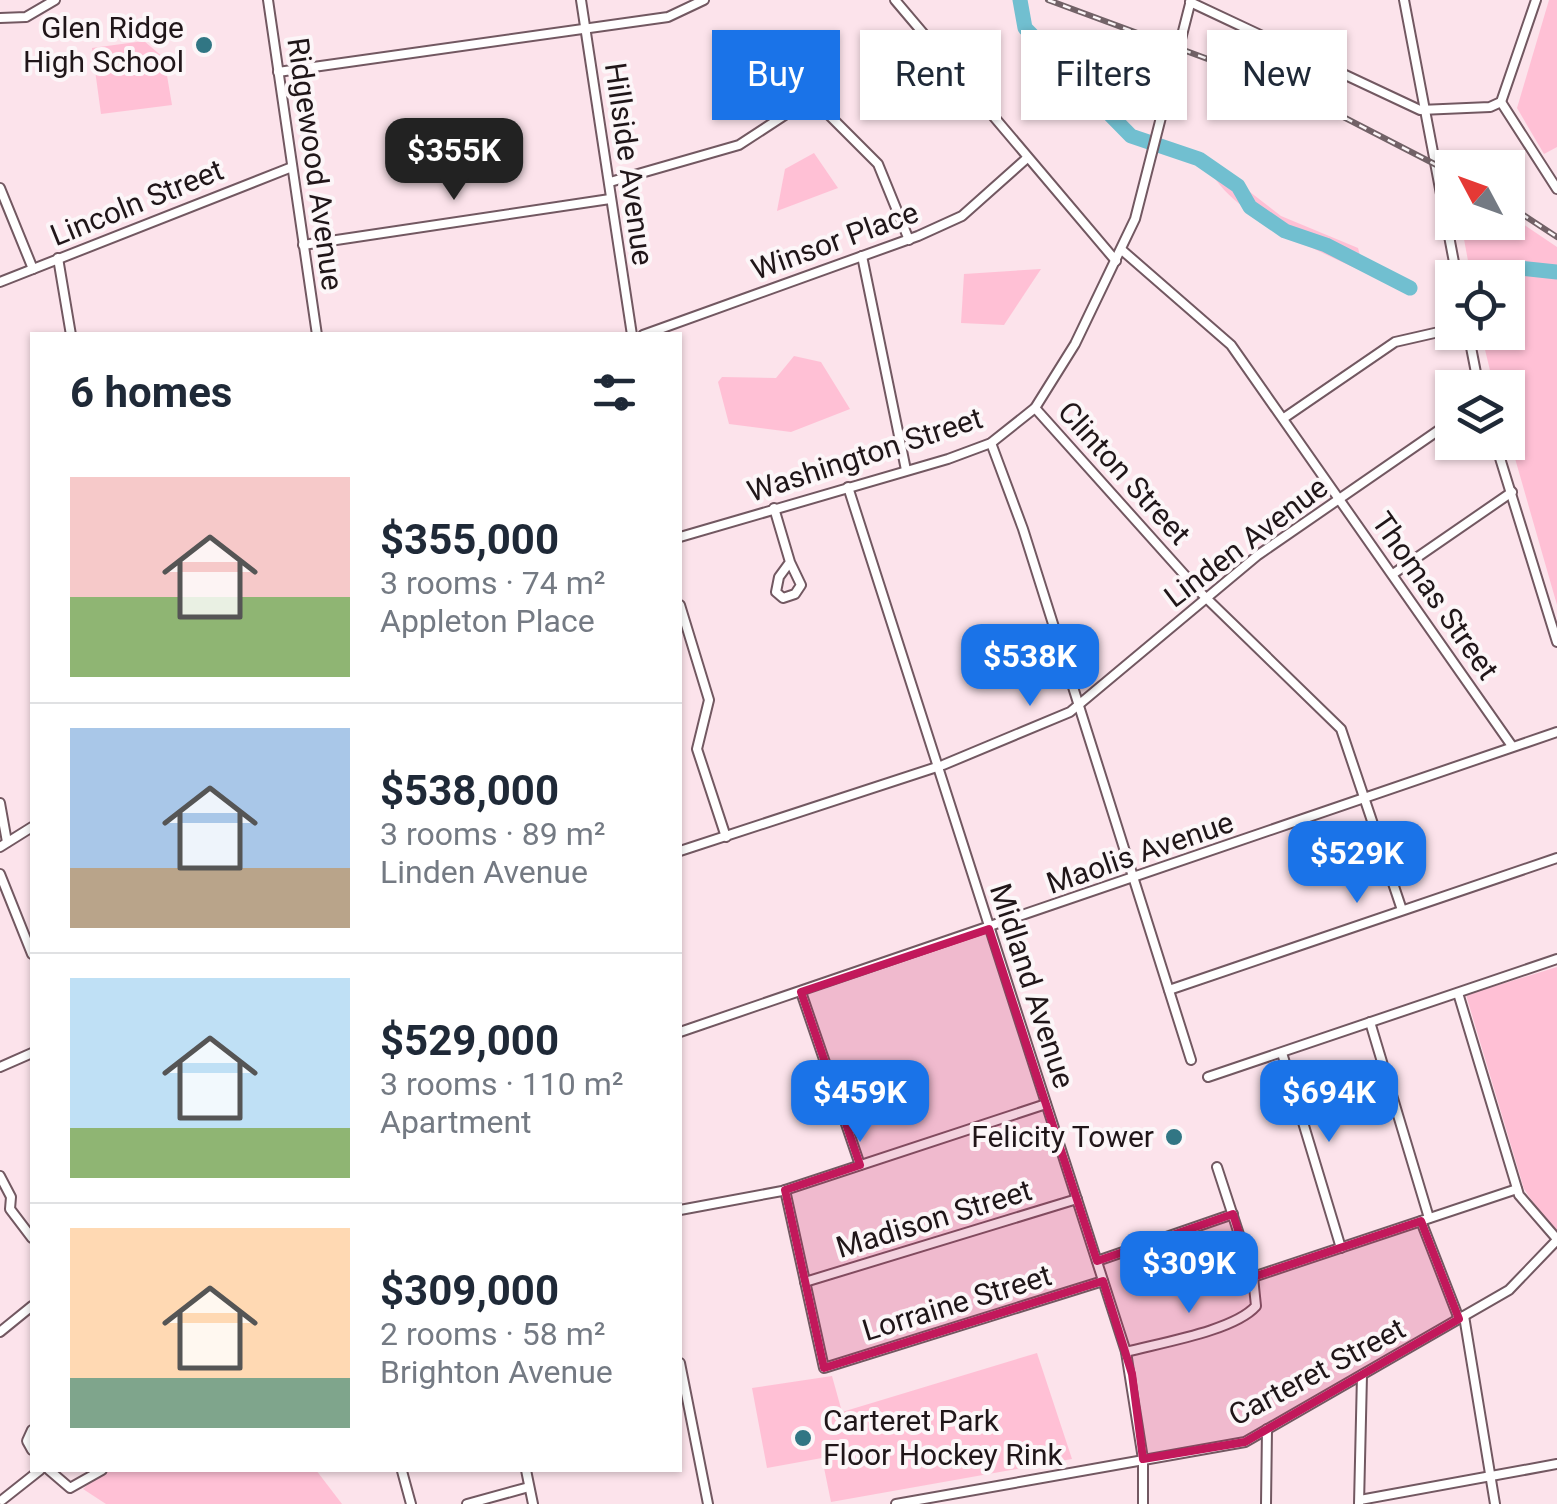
<!DOCTYPE html>
<meta charset="utf-8">
<style>
:root{--surface:#fff;--page:#f2f2f3;--text:#1f2937;--muted:#747a83;--line:#e0e1e3;--accent:#1a73e8}
body{margin:0;font-family:Roboto,sans-serif;background:var(--page);color:var(--text);height:100vh;display:flex;flex-direction:column;font-size:38px;white-space:nowrap}
*{box-sizing:border-box;margin:0}
p{font-size:32px;color:var(--muted)}
.icon{flex:none;width:55px;height:55px;fill:none;stroke:currentColor;stroke-width:2;stroke-linecap:round;stroke-linejoin:round}
.map{position:relative;flex:1;overflow:hidden}
.side{position:absolute;left:30px;top:332px;width:652px;height:1140px;display:flex;flex-direction:column;background:var(--surface);border-radius:0px;box-shadow:0 2px 8px #0004}
.side>*{flex:none}
.hud{position:absolute;left:712px;top:30px;width:692px;height:90px;display:flex;gap:20px}
.needle{width:65px;rotate:311deg}
.tools{position:absolute;left:1435px;top:150px;display:grid;gap:20px}
.tools a{display:grid;place-items:center;width:90px;height:90px;border-radius:0px;background:var(--surface);box-shadow:0 2px 8px #0004;font-size:50px}
.price{position:absolute;translate:-50% -85px;padding:0 22px;border-radius:20px;background:var(--accent);color:#fff;font-size:32px;line-height:65px;filter:drop-shadow(0 2px 5px #0008)}
.price::after{content:'';position:absolute;left:50%;top:60px;width:30px;height:22px;margin-left:-15px;background:inherit;clip-path:polygon(0 0,100% 0,50% 100%)}
.price.selected{background:#222;color:#fff}
ul{padding:0;list-style:none}
li{display:flex;align-items:center;gap:30px;height:250px;padding:0 40px}
li+li{border-top:2px solid var(--line)}
li span{display:grid;place-items:center;flex:none;width:280px;height:200px;border-radius:0px;color:#555}
li>.icon{margin-inline-start:auto}
span .icon{width:120px;height:120px;fill:#fffc;stroke-width:1}
li b{font-size:42px}
h2{display:flex;justify-content:space-between;align-items:center;height:120px;padding:0 40px;font-size:42px}
.chip{padding:0 35px;border-radius:0px;background:var(--surface);box-shadow:0 2px 8px #0004;font-size:35px;line-height:90px}
.chip.selected{background:var(--accent);color:#fff}
.map>svg:first-child{display:block}
</style>
<div class="map">
<svg width="1557" height="1504" viewBox="0 0 1557 1504">
<rect width="100%" height="100%" fill="#fce3eb"/>
<g fill="#ffc0d5">
<polygon points="1549,0 1557,0 1557,147 1544,154 1517,108"/>
<polygon points="144,41 164,58 172,105 101,114 92,48"/>
<polygon points="814,153 838,188 777,211 785,169"/>
<path d="M 1206,158 L 1281,216 L 1358,248 L 1361,259 L 1381,280 C 1334,257 1217,213 1206,158 Z"/>
<polygon points="1508,214 1557,247 1557,605 1508,434 1508,388 1494,387 1481,333 1508,332 1508,278 1471,277 1461,223 1508,222"/>
<polygon points="1041,269 1004,325 961,323 964,274"/>
<polygon points="794,356 821,362 850,409 791,432 729,424 718,382 722,377 776,378"/>
<polygon points="1557,967 1557,1238 1524,1189 1466,995"/>
<polygon points="1037,1353 1072,1459 831,1502 822,1458 767,1468 752,1388 832,1376 842,1412"/>
<polygon points="103,1470 316,1470 342,1504 106,1504 83,1489"/>
</g>
<g fill="none" stroke-linecap="round" stroke-linejoin="round">
<g stroke="#71bfd0" stroke-width="15">
<polyline points="1020,0 1025,28 1131,136 1199,159 1238,186 1250,207 1285,231 1326,245 1410,288"/>
<polyline points="1471,276 1520,268 1557,272"/>
</g>
<defs>
<g id="minor">
<polyline points="268,0 317,335"/>
<polyline points="581,0 632,335"/>
<polyline points="895,0 1116,261"/>
<polyline points="1404,0 1457,278"/>
<polyline points="1190,2 1420,110 1490,107 1501,102 1536,0"/>
<polyline points="0,18 26,17 55,0"/>
<polyline points="278,72 668,17 704,0"/>
<polyline points="1501,102 1557,189"/>
<polyline points="610,182 739,145 788,113 815,108 829,115 878,164 909,240"/>
<polyline points="0,188 33,269"/>
<polyline points="303,245 610,199"/>
<polyline points="1123,251 1231,345 1512,746"/>
<polyline points="862,256 906,470"/>
<polyline points="58,258 71,335"/>
<polyline points="0,282 292,167"/>
<polyline points="1468,332 1479,388"/>
<polyline points="643,335 918,236 962,216 1026,159"/>
<polyline points="1035,408 1199,591 1341,729 1402,910"/>
<polyline points="1284,418 1395,342 1452,329"/>
<polyline points="1495,442 1557,642"/>
<polyline points="991,443 1023,529 1191,1060"/>
<polyline points="848,487 1126,1352 1143,1459 1143,1504"/>
<polyline points="774,508 790,562 779,577 776,592 783,598 795,594 801,585 790,562"/>
<polyline points="680,537 948,459 991,443 1035,408 1075,344 1135,219 1191,0"/>
<polyline points="1393,574 1512,492"/>
<polyline points="680,605 709,700 697,749 726,837"/>
<polyline points="0,803 7,842"/>
<polyline points="0,847 32,827"/>
<polyline points="680,851 943,765 1070,712 1258,555 1452,421"/>
<polyline points="0,874 32,954"/>
<polyline points="1169,990 1557,858"/>
<polyline points="801,992 860,1165"/>
<polyline points="1458,993 1519,1195 1557,1239"/>
<polyline points="1370,1022 1429,1218"/>
<polyline points="680,1032 1557,732"/>
<polyline points="1282,1053 1341,1248"/>
<polyline points="0,1067 32,1053"/>
<polyline points="1208,1077 1557,959"/>
<polyline points="0,1176 11,1197 10,1209 32,1238"/>
<polyline points="785,1190 824,1368 1103,1281"/>
<polyline points="680,1210 782,1191 1046,1104"/>
<polyline points="1421,1221 1459,1319"/>
<polyline points="1097,1261 1233,1214"/>
<polyline points="1253,1277 1517,1189"/>
<polyline points="805,1282 1077,1199"/>
<polyline points="1464,1316 1495,1504"/>
<polyline points="0,1332 32,1306"/>
<path d="M 1126,1352 C 1159,1343 1234,1331 1256,1306 L 1253,1277 L 1217,1167"/>
<polyline points="680,1363 708,1504"/>
<polyline points="32,1430 27,1441 32,1450"/>
<polyline points="49,1470 70,1488 102,1470"/>
<polyline points="526,1470 533,1504"/>
<polyline points="402,1471 411,1504"/>
<polyline points="2,1500 40,1470"/>
<polyline points="1360,1500 1557,1464"/>
<polyline points="467,1504 529,1487"/>
<polyline points="896,1504 1245,1442 1509,1290 1557,1240"/>
<polyline points="1266,1504 1267,1429"/>
<polyline points="1359,1504 1362,1375"/>
</g>
</defs>
<use href="#minor" stroke="#725861" stroke-width="12"/>
<use href="#minor" stroke="#fff" stroke-width="8"/>
<defs>
<g id="rail">
<polyline points="1048,0 1289,89 1452,173"/>
<polyline points="1508,205 1557,237"/>
</g>
</defs>
<use href="#rail" stroke="#726267" stroke-width="6"/>
<use href="#rail" stroke="#fcf6f8" stroke-width="2.5" stroke-dasharray="8" stroke-linecap="butt"/>
</g>
<path fill="#c2185b" fill-opacity="0.2" stroke="#c2185b" stroke-width="8" stroke-linejoin="round" d="M 989,929 L 1097,1261 L 1233,1214 L 1253,1277 L 1421,1221 L 1459,1319 L 1245,1442 L 1143,1459 L 1132,1374 L 1103,1281 L 824,1368 L 785,1190 L 860,1165 L 801,992 Z"/>
<g fill="#317684" stroke="#fcf6f8" stroke-width="4">
<circle cx="204" cy="45" r="10"/>
<circle cx="1174" cy="1137" r="10"/>
<circle cx="803" cy="1438" r="10"/>
</g>
<g text-anchor="middle" stroke-width="8" stroke-linejoin="round" paint-order="stroke">
<g font-size="30" fill="#201619" stroke="#fcf6f8" text-anchor="end">
<text x="184" y="38">Glen Ridge<tspan x="184" dy="34">High School</tspan></text>
<text x="1154" y="1147">Felicity Tower</text>
<text x="823" y="1431" text-anchor="start">Carteret Park<tspan x="823" dy="34">Floor Hockey Rink</tspan></text>
</g>
<g font-size="30" fill="#201619" stroke="#fcf6f8">
<text transform="translate(315 164) rotate(82)" y="10">Ridgewood Avenue</text>
<text transform="translate(629 164) rotate(82)" y="10">Hillside Avenue</text>
<text transform="translate(137 203) rotate(-22)" y="10">Lincoln Street</text>
<text transform="translate(835 241) rotate(-20)" y="10">Winsor Place</text>
<text transform="translate(865 455) rotate(-18)" y="10">Washington Street</text>
<text transform="translate(1124 473) rotate(48)" y="10">Clinton Street</text>
<text transform="translate(1246 542) rotate(-37)" y="10">Linden Avenue</text>
<text transform="translate(1435 596) rotate(55)" y="10">Thomas Street</text>
<text transform="translate(1140 853) rotate(-19)" y="10">Maolis Avenue</text>
<text transform="translate(1032 986) rotate(72)" y="10">Midland Avenue</text>
<text transform="translate(934 1219) rotate(-17)" y="10">Madison Street</text>
<text transform="translate(957 1303) rotate(-17)" y="10">Lorraine Street</text>
<text transform="translate(1317 1372) rotate(-28)" y="10">Carteret Street</text>
</g>
</g>
</svg>
<div class="tools">
<a><svg class="needle" viewBox="-14 -14 28 28"><path d="M0-13l5 13h-10z" fill="#e53935"/><path d="M0 13l5-13h-10z" fill="#747a83"/></svg></a>
<a><svg class="icon" aria-label="locate" viewBox="0 0 24 24"><circle cx="12" cy="12" r="6"/><path d="M12 2v4M12 18v4M2 12h4M18 12h4"/></svg></a>
<a><svg class="icon" aria-label="layers" viewBox="0 0 24 24"><path d="M12 4l9 5-9 5-9-5zM3 14l9 5 9-5"/></svg></a>
</div>
<b class="price selected" style="left:454px;top:203px">$355K</b>
<b class="price" style="left:1030px;top:709px">$538K</b>
<b class="price" style="left:1357px;top:906px">$529K</b>
<b class="price" style="left:860px;top:1145px">$459K</b>
<b class="price" style="left:1329px;top:1145px">$694K</b>
<b class="price" style="left:1189px;top:1316px">$309K</b>
<div class="hud">
<a class="chip selected">Buy</a>
<a class="chip">Rent</a>
<a class="chip">Filters</a>
<a class="chip">New</a>
</div>
<section class="side">
<h2>6 homes<svg class="icon" aria-label="filters" viewBox="0 0 24 24"><path d="M4 7h16M4 17h16"/><circle cx="9" cy="7" r="2"/><circle cx="15" cy="17" r="2"/></svg></h2>
<ul>
<li><span style="background:linear-gradient(#f6c9c9 60%,#8fb573 0)"><svg class="icon" aria-label="home" viewBox="0 0 24 24"><path d="M3 11l9-7 9 7M6 9v11h12V9"/></svg></span><div><b>$355,000</b><p>3 rooms · 74 m²</p><p>Appleton Place</p></div></li>
<li><span style="background:linear-gradient(#a9c7e8 70%,#b9a48a 0)"><svg class="icon" aria-label="home" viewBox="0 0 24 24"><path d="M3 11l9-7 9 7M6 9v11h12V9"/></svg></span><div><b>$538,000</b><p>3 rooms · 89 m²</p><p>Linden Avenue</p></div></li>
<li><span style="background:linear-gradient(#bfe0f5 75%,#8fb573 0)"><svg class="icon" aria-label="home" viewBox="0 0 24 24"><path d="M3 11l9-7 9 7M6 9v11h12V9"/></svg></span><div><b>$529,000</b><p>3 rooms · 110 m²</p><p>Apartment</p></div></li>
<li><span style="background:linear-gradient(#ffd9b3 75%,#7fa58c 0)"><svg class="icon" aria-label="home" viewBox="0 0 24 24"><path d="M3 11l9-7 9 7M6 9v11h12V9"/></svg></span><div><b>$309,000</b><p>2 rooms · 58 m²</p><p>Brighton Avenue</p></div></li>
</ul>
</section>
</div>
